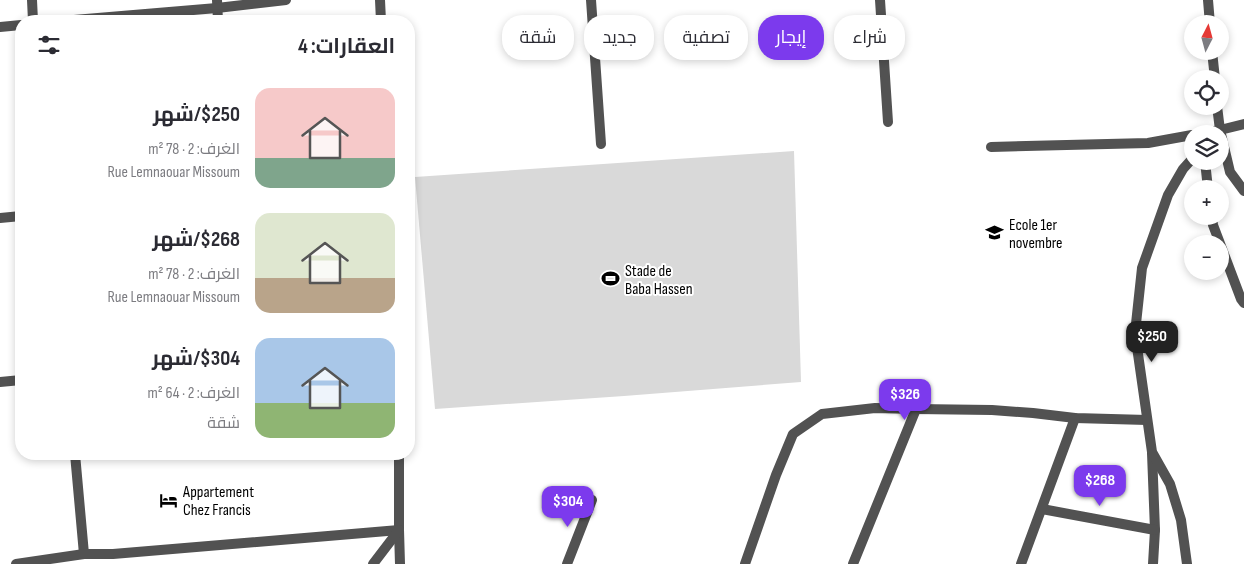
<!DOCTYPE html>
<html lang="ar">
<meta charset="utf-8">
<style>
:root{--surface:#fff;--page:#f7f7f7;--text:#2b2b33;--muted:#7c7c81;--accent:#7c3aed}
body{margin:0;font-family:"Sofia Sans Condensed",Cairo,sans-serif;background:var(--page);color:var(--text);direction:rtl;height:100vh;display:flex;flex-direction:column;font-size:19px;white-space:nowrap}
*{box-sizing:border-box;margin:0}
p{font-size:16px;color:var(--muted)}
.icon{flex:none;width:28px;height:28px;fill:none;stroke:currentColor;stroke-width:2;stroke-linecap:round;stroke-linejoin:round}
.map{position:relative;flex:1;overflow:hidden;direction:ltr}
.drawer{position:absolute;left:15px;top:15px;width:400px;height:445px;display:flex;flex-direction:column;background:var(--surface);border-radius:20px;box-shadow:0 2px 8px #0003;direction:rtl}
.drawer>*{flex:none}
.top-card{position:absolute;left:430px;top:15px;width:475px;height:45px;direction:rtl;display:flex;gap:10px}
.needle{width:32px;rotate:6deg}
.fabs{position:absolute;left:1184px;top:15px;display:grid;gap:10px}
.fabs a{display:grid;place-items:center;width:45px;height:45px;border-radius:50%;background:var(--surface);box-shadow:0 2px 8px #0003;font-size:25px}
.price{position:absolute;translate:-50% -42px;padding:0 11px;border-radius:10px;background:var(--accent);color:#fff;font-size:16px;line-height:32px;filter:drop-shadow(0 1px 2px #0008)}
.price::after{content:'';position:absolute;left:50%;top:30px;width:15px;height:11px;margin-left:-8px;background:inherit;clip-path:polygon(0 0,100% 0,50% 100%)}
.price.selected{background:#222;color:#fff}
ul{padding:0;list-style:none}
li{display:flex;align-items:center;gap:15px;height:125px;padding:0 20px}
li span{display:grid;place-items:center;flex:none;width:140px;height:100px;border-radius:15px;color:#555}
li>.icon{margin-inline-start:auto}
span .icon{width:60px;height:60px;fill:#fffc;stroke-width:1}
li b{font-size:21px}
h2{display:flex;justify-content:space-between;align-items:center;height:60px;padding:0 20px;font-size:21px}
.tag{padding:0 18px;border-radius:20px;background:var(--surface);box-shadow:0 2px 8px #0003;font-size:18px;line-height:45px}
.tag.selected{background:var(--accent);color:#fff}
.map>svg:first-child{display:block}
</style>
<div class="map">
<svg width="1244" height="564" viewBox="0 0 1244 564">
<rect width="100%" height="100%" fill="#fff"/>
<polygon fill="#d9d9d9" points="794,151 801,382 624,396 435,409 415,177"/>
<g fill="none" stroke-linecap="round" stroke-linejoin="round">
<g stroke="#525252" stroke-width="10">
<polyline points="1200,134 1220,130"/>
<polyline points="991,147 1148,143 1192,135"/>
</g>
<g stroke="#525252" stroke-width="10">
<polyline points="32,0 33,21"/>
<polyline points="217,0 218,21"/>
<polyline points="380,0 381,21"/>
<polyline points="591,0 601,144"/>
<polyline points="880,0 888,122"/>
<polyline points="1208,0 1210,24"/>
<polyline points="62,21 217,8 286,0"/>
<polyline points="0,27 21,25"/>
<polyline points="1212,51 1215,79"/>
<polyline points="1217,106 1220,130 1230,172 1244,191"/>
<polyline points="1220,130 1244,124"/>
<polyline points="1205,161 1208,189"/>
<polyline points="1212,216 1213,225 1241,299 1244,303"/>
<polyline points="0,218 21,216"/>
<polyline points="0,382 21,380"/>
<polyline points="1152,453 1155,530 1153,564"/>
<polyline points="75,454 84,554"/>
<polyline points="399,454 399,530 400,564"/>
<polyline points="1042,509 1155,530"/>
<polyline points="16,564 84,554 113,554 399,530"/>
<polyline points="373,564 399,530"/>
<polyline points="567,564 592,500"/>
<polyline points="745,564 776,475 793,434 822,414 875,408 916,409 992,410 1033,413 1075,418 1147,420"/>
<polyline points="853,564 916,409"/>
<polyline points="1021,564 1075,418"/>
<polyline points="1187,564 1181,520 1170,484 1152,452 1135,333 1142,268 1168,195 1183,169 1192,159"/>
</g>
</g>
<defs>
<symbol id="school-bare" viewBox="-9 -9 18 18"><path d="M0-5L7-2L0 1L-7-2ZM-4 1L0 2.5L4 1V4Q0 6-4 4Z" fill="#000" stroke="#fff" stroke-width="2.5" paint-order="stroke"/></symbol>
<symbol id="stadium-bare" viewBox="-9 -9 18 18"><path d="M0-5a6.5 5 0 1 0 0 10a6.5 5 0 1 0 0-10ZM-3.5-1.8h7v3.6h-7Z" fill="#000" stroke="#fff" stroke-width="2.5" paint-order="stroke"/></symbol>
<symbol id="hotel-bare" viewBox="-9 -9 18 18"><path d="M-6-4.5h1.5V1H6V5H4.5V3h-9V5H-6ZM-4 0a1.8 1.8 0 1 1 3.6 0ZM.5 0V-2.5h3Q6-2.5 6 0Z" fill="#000" stroke="#fff" stroke-width="2.5" paint-order="stroke"/></symbol>
</defs>
<g fill-rule="evenodd">
<use href="#school-bare" x="982" y="220" width="25" height="25"/>
<use href="#stadium-bare" x="598" y="266" width="25" height="25"/>
<use href="#hotel-bare" x="156" y="488" width="25" height="25"/>
</g>
<g text-anchor="middle" stroke-width="4" stroke-linejoin="round" paint-order="stroke">
<g font-size="16" fill="#000" stroke="#fff" text-anchor="start">
<text x="1009" y="230">Ecole 1er<tspan x="1009" dy="18">novembre</tspan></text>
<text x="625" y="276">Stade de<tspan x="625" dy="18">Baba Hassen</tspan></text>
<text x="183" y="497">Appartement<tspan x="183" dy="18">Chez Francis</tspan></text>
</g>
</g>
</svg>
<div class="fabs">
<a><svg class="needle" viewBox="-14 -14 28 28"><path d="M0-13l5 13h-10z" fill="#e53935"/><path d="M0 13l5-13h-10z" fill="#7c7c81"/></svg></a>
<a><svg class="icon" aria-label="locate" viewBox="0 0 24 24"><circle cx="12" cy="12" r="6"/><path d="M12 2v4M12 18v4M2 12h4M18 12h4"/></svg></a>
<a><svg class="icon" aria-label="layers" viewBox="0 0 24 24"><path d="M12 4l9 5-9 5-9-5zM3 14l9 5 9-5"/></svg></a>
<a>+</a>
<a>−</a>
</div>
<b class="price selected" style="left:1152px;top:363px">$250</b>
<b class="price" style="left:905px;top:421px">$326</b>
<b class="price" style="left:1100px;top:507px">$268</b>
<b class="price" style="left:568px;top:528px">$304</b>
<div class="top-card">
<a class="tag">شراء</a>
<a class="tag selected">إيجار</a>
<a class="tag">تصفية</a>
<a class="tag">جديد</a>
<a class="tag">شقة</a>
</div>
<section class="drawer">
<h2>العقارات: 4<svg class="icon" aria-label="filters" viewBox="0 0 24 24"><path d="M4 7h16M4 17h16"/><circle cx="9" cy="7" r="2"/><circle cx="15" cy="17" r="2"/></svg></h2>
<ul>
<li><span style="background:linear-gradient(#f6c9c9 70%,#7fa58c 0)"><svg class="icon" aria-label="home" viewBox="0 0 24 24"><path d="M3 11l9-7 9 7M6 9v11h12V9"/></svg></span><div><b>$250/شهر</b><p>الغرف: 2 · 78 m²</p><p>Rue Lemnaouar Missoum</p></div></li>
<li><span style="background:linear-gradient(#dfe7d0 65%,#b9a48a 0)"><svg class="icon" aria-label="home" viewBox="0 0 24 24"><path d="M3 11l9-7 9 7M6 9v11h12V9"/></svg></span><div><b>$268/شهر</b><p>الغرف: 2 · 78 m²</p><p>Rue Lemnaouar Missoum</p></div></li>
<li><span style="background:linear-gradient(#a9c7e8 65%,#8fb573 0)"><svg class="icon" aria-label="home" viewBox="0 0 24 24"><path d="M3 11l9-7 9 7M6 9v11h12V9"/></svg></span><div><b>$304/شهر</b><p>الغرف: 2 · 64 m²</p><p>شقة</p></div></li>
</ul>
</section>
</div>
